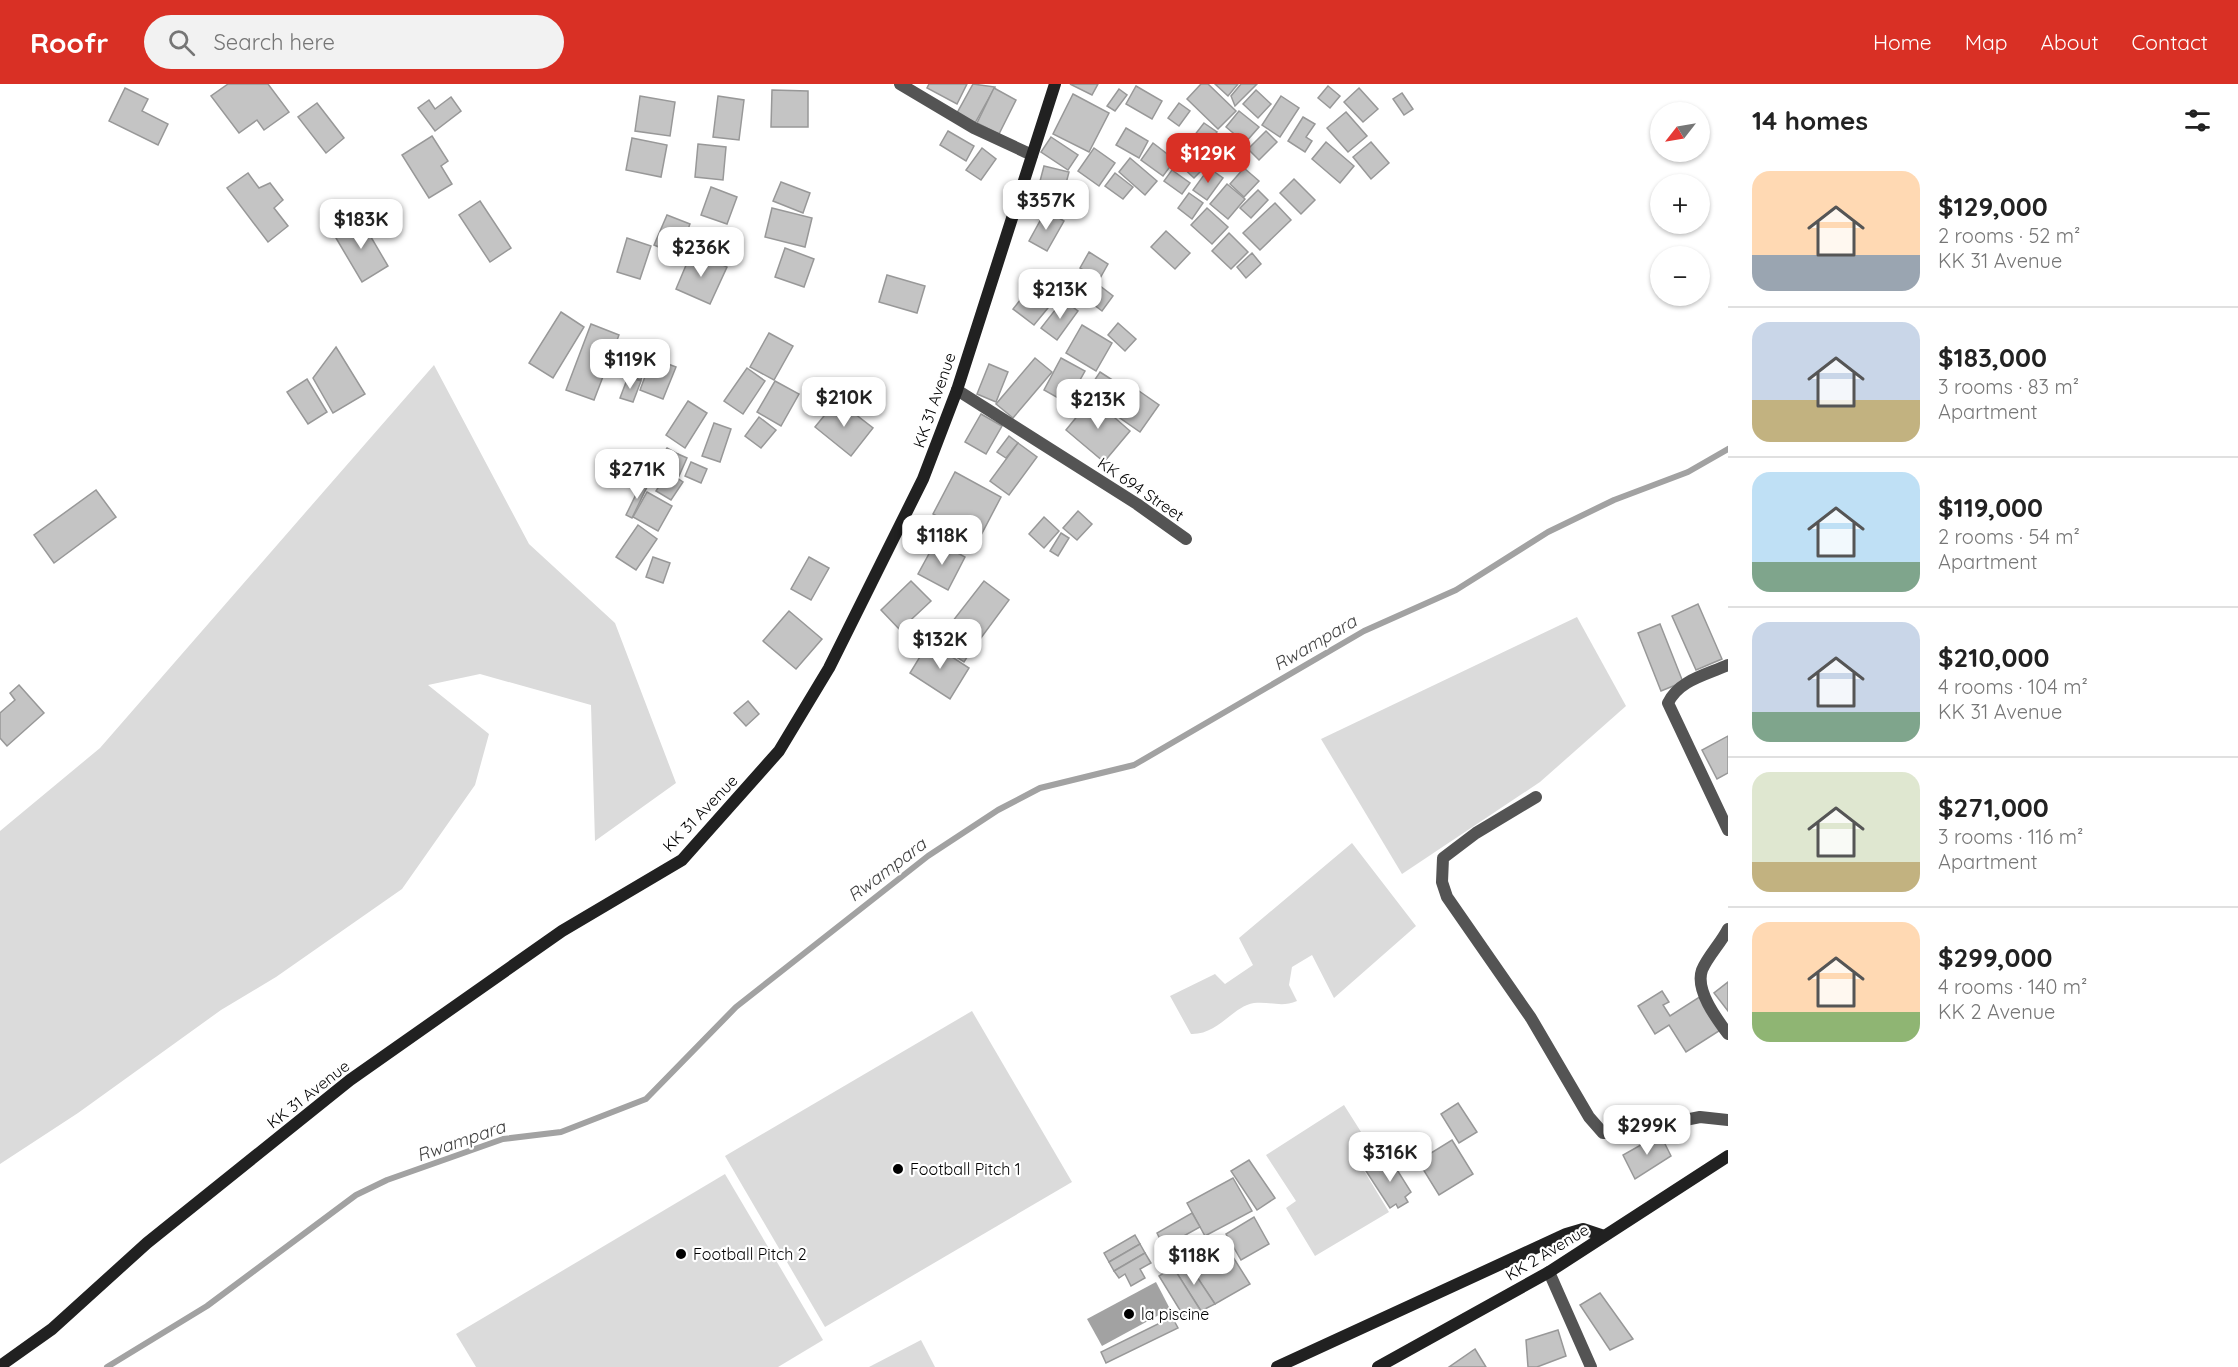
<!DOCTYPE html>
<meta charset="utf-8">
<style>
:root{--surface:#fff;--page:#f2f2f2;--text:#222;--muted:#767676;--line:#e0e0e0;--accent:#d93025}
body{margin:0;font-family:Quicksand,sans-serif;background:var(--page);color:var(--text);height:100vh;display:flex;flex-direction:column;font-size:22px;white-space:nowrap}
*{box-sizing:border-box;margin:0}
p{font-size:20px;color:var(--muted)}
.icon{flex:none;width:33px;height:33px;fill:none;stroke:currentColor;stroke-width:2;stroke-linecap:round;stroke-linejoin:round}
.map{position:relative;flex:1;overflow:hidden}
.sheet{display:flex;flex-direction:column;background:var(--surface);width:510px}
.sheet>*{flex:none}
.needle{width:39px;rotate:239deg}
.tools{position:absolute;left:1650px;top:18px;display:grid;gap:12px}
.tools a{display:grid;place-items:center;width:60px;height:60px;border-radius:50%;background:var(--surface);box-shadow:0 2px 4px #0004;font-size:30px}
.price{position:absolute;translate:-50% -51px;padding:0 14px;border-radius:12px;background:#fff;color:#222;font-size:20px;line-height:39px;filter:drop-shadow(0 2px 3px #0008)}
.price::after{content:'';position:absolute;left:50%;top:36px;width:18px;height:14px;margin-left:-9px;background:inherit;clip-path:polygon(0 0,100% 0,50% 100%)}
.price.selected{background:var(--accent);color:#fff}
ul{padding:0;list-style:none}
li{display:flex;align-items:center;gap:18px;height:150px;padding:0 24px}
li+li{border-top:2px solid var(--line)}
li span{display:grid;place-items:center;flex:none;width:168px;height:120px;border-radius:18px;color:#555}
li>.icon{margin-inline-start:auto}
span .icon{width:72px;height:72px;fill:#fffc;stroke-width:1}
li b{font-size:26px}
h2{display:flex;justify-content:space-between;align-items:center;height:72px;padding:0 24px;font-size:26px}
header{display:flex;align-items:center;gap:36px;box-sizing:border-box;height:84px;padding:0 30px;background:var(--accent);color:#fff}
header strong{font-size:28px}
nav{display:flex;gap:33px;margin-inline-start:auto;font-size:21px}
.search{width:420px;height:54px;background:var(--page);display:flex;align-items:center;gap:15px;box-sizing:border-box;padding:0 21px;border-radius:33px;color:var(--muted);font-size:22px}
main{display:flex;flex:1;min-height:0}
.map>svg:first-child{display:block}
</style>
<header>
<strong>Roofr</strong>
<div class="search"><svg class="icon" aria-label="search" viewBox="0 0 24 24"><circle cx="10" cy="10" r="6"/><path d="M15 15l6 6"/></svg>Search here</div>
<nav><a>Home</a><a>Map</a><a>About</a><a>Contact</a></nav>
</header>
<main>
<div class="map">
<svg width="1728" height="1283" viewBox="0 0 1728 1283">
<rect width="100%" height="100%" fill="#fff"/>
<g fill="#dbdbdb">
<polygon points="434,281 529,460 615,539 676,699 595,757 591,621 480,590 428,601 489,650 475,701 402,805 276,893 221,926 78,1029 0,1080 0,747 100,664"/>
<polygon points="1577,533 1626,622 1540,698 1402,790 1321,655"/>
<path d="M 1352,759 L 1416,842 L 1334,914 L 1312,871 L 1292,883 L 1289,901 L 1297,917 C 1281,924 1270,917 1254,919 C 1233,922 1218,951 1191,950 L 1170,912 L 1215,890 L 1225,900 L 1253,881 L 1239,854 Z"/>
<polygon points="972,927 1072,1098 825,1243 725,1072"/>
<polygon points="1344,1021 1375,1070 1360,1080 1389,1128 1315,1172 1286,1124 1296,1117 1266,1071"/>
<polygon points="725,1090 823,1256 778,1283 476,1283 456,1250"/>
<polygon points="921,1256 935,1283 869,1283"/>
</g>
<polygon fill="#a2a2a2" points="1156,1198 1170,1225 1102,1262 1087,1235"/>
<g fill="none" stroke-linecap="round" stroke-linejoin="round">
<polyline stroke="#a2a2a2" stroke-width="6" points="107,1283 207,1222 356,1111 387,1096 503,1055 561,1048 646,1015 736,923 928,772 998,726 1040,704 1134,681 1364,547 1456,506 1548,448 1614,416 1688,388 1728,365"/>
</g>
<g fill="#c4c4c4" stroke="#989898" stroke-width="1.5">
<polygon points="228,0 268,0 289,28 264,46 257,36 239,49 211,12"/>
<polygon points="929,0 967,0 957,20 927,4"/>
<polygon points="973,0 995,3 975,39 957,29"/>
<polygon points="1070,0 1098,0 1092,11"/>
<polygon points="1201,0 1208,0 1236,27 1218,45 1187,15"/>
<polygon points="1215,0 1238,0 1228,12"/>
<polygon points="1241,0 1257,0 1235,22 1231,12"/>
<polygon points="1136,2 1162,17 1152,35 1126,20"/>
<polygon points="1328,2 1340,12 1330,24 1318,14"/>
<polygon points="125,4 148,15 142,27 168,40 158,61 109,37"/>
<polygon points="994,4 1016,16 999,50 977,39"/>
<polygon points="1359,4 1378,25 1363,38 1344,18"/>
<polygon points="1119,5 1127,11 1115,27 1107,22"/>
<polygon points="772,6 808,7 808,43 771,43"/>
<polygon points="1256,6 1271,20 1258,34 1243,20"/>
<polygon points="1402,9 1413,25 1404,31 1393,15"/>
<polygon points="1073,10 1109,29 1089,68 1053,50"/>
<polygon points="640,12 675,18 670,52 635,47"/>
<polygon points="718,12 744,16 739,56 713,53"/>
<polygon points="1281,12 1299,24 1280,53 1262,41"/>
<polygon points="451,13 461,27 435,47 418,24 429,16 435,25"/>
<polygon points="317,19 344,54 326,69 298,33"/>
<polygon points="1179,19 1190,27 1179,42 1168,34"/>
<polygon points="1239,27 1259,43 1245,59 1226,43"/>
<polygon points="1346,28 1367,52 1348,68 1327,44"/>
<polygon points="1303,33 1315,40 1306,53 1312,57 1305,68 1288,57"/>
<polygon points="1204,39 1217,48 1204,67 1190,57"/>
<polygon points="1126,44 1148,57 1139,74 1116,61"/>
<polygon points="948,47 974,62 966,77 940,61"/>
<polygon points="1266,47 1277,58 1259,76 1248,65"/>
<polygon points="432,52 448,77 441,82 452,100 429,114 402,71"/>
<polygon points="1051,53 1078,71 1068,86 1041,68"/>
<polygon points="632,54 667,61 661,93 626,86"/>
<polygon points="1326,58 1354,82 1340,99 1312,75"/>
<polygon points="1371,58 1389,79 1371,95 1353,73"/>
<polygon points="1153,59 1175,76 1163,92 1141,76"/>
<polygon points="698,60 726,63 723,96 695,93"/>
<polygon points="982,64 996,75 981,96 966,86"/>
<polygon points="1094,64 1115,79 1099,102 1078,87"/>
<polygon points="1191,67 1206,82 1194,94 1179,80"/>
<polygon points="1130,74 1157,97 1145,111 1119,88"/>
<polygon points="1044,82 1069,88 1060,122 1035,116"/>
<polygon points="1209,84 1223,94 1207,116 1193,106"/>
<polygon points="1244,84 1259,97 1244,113 1230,100"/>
<polygon points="1172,86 1190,99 1182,110 1164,97"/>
<polygon points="248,89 259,104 270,99 283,116 274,124 288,142 268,158 227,104"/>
<polygon points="1115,89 1133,103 1123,115 1105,102"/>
<polygon points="1294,95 1315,116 1301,130 1280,109"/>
<polygon points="781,98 810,109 803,129 773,117"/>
<polygon points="1227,100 1245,115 1228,135 1210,120"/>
<polygon points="711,103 737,113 727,140 701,131"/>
<polygon points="1258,106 1268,116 1251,134 1240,124"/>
<polygon points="1189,109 1203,119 1192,135 1178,124"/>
<polygon points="480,117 511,164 490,178 459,131"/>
<polygon points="1275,119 1291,136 1260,166 1243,149"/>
<polygon points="772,124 812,134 805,163 765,153"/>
<polygon points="1207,124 1228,143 1212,160 1191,141"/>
<polygon points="1046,126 1064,137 1047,167 1029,157"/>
<polygon points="358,131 388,182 362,198 336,154"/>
<polygon points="667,131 690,140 678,171 654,161"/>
<polygon points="695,146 716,154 710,171 689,163"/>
<polygon points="1166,147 1190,169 1175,185 1151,163"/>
<polygon points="1229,149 1248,168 1231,185 1212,167"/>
<polygon points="627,154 651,162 640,195 617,188"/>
<polygon points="785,164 814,175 804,203 775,193"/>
<polygon points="692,167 727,183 710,220 676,205"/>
<polygon points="1089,168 1108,180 1099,196 1080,184"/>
<polygon points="1252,169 1261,180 1246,194 1237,183"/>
<polygon points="887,191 925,202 917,229 879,218"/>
<polygon points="1036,196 1057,213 1034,241 1013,225"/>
<polygon points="1095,198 1113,212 1102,227 1084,213"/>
<polygon points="1063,216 1078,227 1057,256 1041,244"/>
<polygon points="561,228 584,243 553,294 529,279"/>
<polygon points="1118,239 1136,255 1125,267 1108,251"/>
<polygon points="591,240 619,251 594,316 566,306"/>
<polygon points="1082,241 1112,259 1096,287 1066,269"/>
<polygon points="769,249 793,262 774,296 750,283"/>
<polygon points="638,262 649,266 641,296 629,292"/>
<polygon points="336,263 365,310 333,329 313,294"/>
<polygon points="652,274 676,283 663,315 640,306"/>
<polygon points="1035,274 1052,288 1013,334 996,320"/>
<polygon points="1061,274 1085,287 1067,319 1044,306"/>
<polygon points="989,280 1008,288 996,318 977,310"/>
<polygon points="747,284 765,297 743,330 724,317"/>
<polygon points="1100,288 1131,308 1117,329 1086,309"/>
<polygon points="628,293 641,297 633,318 620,314"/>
<polygon points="307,295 327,328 308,340 287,308"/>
<polygon points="775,297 799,310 781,342 757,328"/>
<polygon points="1139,307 1159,321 1140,348 1120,334"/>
<polygon points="1092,314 1130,347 1104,378 1066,346"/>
<polygon points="837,316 873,344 851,372 815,343"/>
<polygon points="688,317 707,329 685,364 666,351"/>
<polygon points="981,330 1002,342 986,370 965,358"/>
<polygon points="759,333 776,346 761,364 745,352"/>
<polygon points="714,339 731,345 720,378 702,372"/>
<polygon points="1009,352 1018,359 1006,374 997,368"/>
<polygon points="1018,359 1037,373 1009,411 990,397"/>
<polygon points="667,364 678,370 669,387 657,380"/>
<polygon points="678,370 687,374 679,392 670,388"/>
<polygon points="652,377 665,387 655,402 642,393"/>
<polygon points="691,378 707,385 701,399 685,392"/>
<polygon points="668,388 683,398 671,416 656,407"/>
<polygon points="955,388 1001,413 979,455 933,430"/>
<polygon points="642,398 648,401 632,434 626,431"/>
<polygon points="96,406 116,433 54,479 34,451"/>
<polygon points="647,408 672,422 658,447 633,433"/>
<polygon points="1078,427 1092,440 1077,456 1063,444"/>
<polygon points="1044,433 1059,447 1044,464 1029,450"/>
<polygon points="638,441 657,455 636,486 616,473"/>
<polygon points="1061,449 1069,454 1058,472 1050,467"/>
<polygon points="936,457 965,473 948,506 918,490"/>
<polygon points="653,473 670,479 663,499 646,493"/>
<polygon points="809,473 829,484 811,516 791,505"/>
<polygon points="911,497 931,517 900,546 881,526"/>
<polygon points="984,497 1009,516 978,558 952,538"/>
<polygon points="1698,520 1722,575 1696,586 1672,532"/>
<polygon points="789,527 822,555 796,585 763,557"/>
<polygon points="1660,540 1683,598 1661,607 1638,549"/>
<polygon points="950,544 975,561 964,578 938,561"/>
<polygon points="929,558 969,584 950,615 910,589"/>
<polygon points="19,601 44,629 7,662 0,654 0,629 15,616 10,609"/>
<polygon points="748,617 759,630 746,642 734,629"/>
<polygon points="1728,652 1728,689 1717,695 1702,666"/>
<polygon points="1728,898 1728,927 1714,909"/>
<polygon points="1662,907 1669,918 1663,921 1670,932 1701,912 1722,945 1686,968 1669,941 1655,950 1638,922"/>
<polygon points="1458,1019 1477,1048 1459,1059 1441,1030"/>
<polygon points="1660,1050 1671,1072 1635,1095 1623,1071"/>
<polygon points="1452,1056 1473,1090 1439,1111 1418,1077"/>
<polygon points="1389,1073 1411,1108 1405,1113 1408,1118 1398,1124 1396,1120 1390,1124 1366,1087"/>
<polygon points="1249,1076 1275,1114 1257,1126 1231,1087"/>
<polygon points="1233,1094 1252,1127 1205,1152 1187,1119"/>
<polygon points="1192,1129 1200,1143 1164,1163 1157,1149"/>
<polygon points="1254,1133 1269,1160 1241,1176 1226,1150"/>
<polygon points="1135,1151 1140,1160 1109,1178 1104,1169"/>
<polygon points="1221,1154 1250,1200 1215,1220 1185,1175"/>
<polygon points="1140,1160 1145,1169 1114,1187 1109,1178"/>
<polygon points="1145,1169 1151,1179 1140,1185 1145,1194 1131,1202 1125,1190 1119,1194 1114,1187"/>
<polygon points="1185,1175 1215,1220 1201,1227 1173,1183"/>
<polygon points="1173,1183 1201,1227 1186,1236 1159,1192"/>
<polygon points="1600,1209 1633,1255 1610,1266 1580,1221"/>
<polygon points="1172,1233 1178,1244 1106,1279 1101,1268"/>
<polygon points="1558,1246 1566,1272 1537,1283 1528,1283 1526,1256"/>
<polygon points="1475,1265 1486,1283 1449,1283"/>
</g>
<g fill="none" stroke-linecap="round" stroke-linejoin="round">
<g stroke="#545454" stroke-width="12">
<polyline points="900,0 974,44 1032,71"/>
<polyline points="957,306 1137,420 1186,455"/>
<path d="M 1728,581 C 1706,591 1679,596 1668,619 L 1728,746"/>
<polyline points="1536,713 1476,749 1443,774 1442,798 1447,813 1531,934 1589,1033 1603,1049 1620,1049 1700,1033 1728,1036"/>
<path d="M 1728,845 C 1721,859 1708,872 1702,886 C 1695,906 1716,934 1728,950"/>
<polyline points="1549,1188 1591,1283"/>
</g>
<g stroke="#212121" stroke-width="12">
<polyline points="0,1282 52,1245 147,1159 350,996 562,847 682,776 779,667 829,584 923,395 957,306 1055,0"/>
<polyline points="1277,1283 1566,1150 1583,1145 1604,1152"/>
<polyline points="1378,1283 1549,1188 1728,1072"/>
</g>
</g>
<g fill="#000" stroke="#fff" stroke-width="2">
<circle cx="898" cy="1085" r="6"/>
<circle cx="681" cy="1170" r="6"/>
<circle cx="1129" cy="1230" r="6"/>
</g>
<g text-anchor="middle" stroke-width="4.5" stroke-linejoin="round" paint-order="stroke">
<g font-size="16" fill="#000" stroke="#fff">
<text transform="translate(934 316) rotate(-71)" y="6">KK 31 Avenue</text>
<text transform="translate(1141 405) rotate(34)" y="6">KK 694 Street</text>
<text transform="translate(700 729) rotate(-46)" y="6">KK 31 Avenue</text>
<text transform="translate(308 1010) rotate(-38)" y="6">KK 31 Avenue</text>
<text transform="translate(1547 1168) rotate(-31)" y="6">KK 2 Avenue</text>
</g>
<g font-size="16" fill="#000" stroke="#fff" text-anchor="start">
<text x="910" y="1091">Football Pitch 1</text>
<text x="693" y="1176">Football Pitch 2</text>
<text x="1141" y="1236">la piscine</text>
</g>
<g font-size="18" font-style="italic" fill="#434343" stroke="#fff">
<text transform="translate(1315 559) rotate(-30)" y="6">Rwampara</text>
<text transform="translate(887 786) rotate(-37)" y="6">Rwampara</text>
<text transform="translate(461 1057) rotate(-19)" y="6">Rwampara</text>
</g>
</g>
</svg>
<div class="tools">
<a><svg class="needle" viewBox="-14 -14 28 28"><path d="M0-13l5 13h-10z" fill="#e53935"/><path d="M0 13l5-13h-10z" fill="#767676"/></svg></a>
<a>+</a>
<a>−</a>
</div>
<b class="price selected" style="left:1208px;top:100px">$129K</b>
<b class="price" style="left:1046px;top:147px">$357K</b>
<b class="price" style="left:361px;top:166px">$183K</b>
<b class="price" style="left:701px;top:194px">$236K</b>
<b class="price" style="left:1060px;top:236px">$213K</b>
<b class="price" style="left:630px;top:306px">$119K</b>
<b class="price" style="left:844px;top:344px">$210K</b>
<b class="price" style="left:1098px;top:346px">$213K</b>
<b class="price" style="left:637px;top:416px">$271K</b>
<b class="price" style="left:942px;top:482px">$118K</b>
<b class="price" style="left:940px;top:586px">$132K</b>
<b class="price" style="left:1647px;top:1072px">$299K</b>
<b class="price" style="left:1390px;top:1099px">$316K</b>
<b class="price" style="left:1194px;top:1202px">$118K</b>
</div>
<section class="sheet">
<h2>14 homes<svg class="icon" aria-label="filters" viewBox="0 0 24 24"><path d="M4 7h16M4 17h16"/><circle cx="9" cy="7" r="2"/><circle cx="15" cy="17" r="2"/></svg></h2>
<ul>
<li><span style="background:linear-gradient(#ffd9b3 70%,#9aa5b1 0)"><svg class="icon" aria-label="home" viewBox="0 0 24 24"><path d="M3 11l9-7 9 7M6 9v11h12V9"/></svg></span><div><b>$129,000</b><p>2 rooms · 52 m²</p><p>KK 31 Avenue</p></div></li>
<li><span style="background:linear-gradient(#c9d6e8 65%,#c2b280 0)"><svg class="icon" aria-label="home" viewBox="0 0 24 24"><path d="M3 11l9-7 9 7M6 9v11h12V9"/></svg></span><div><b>$183,000</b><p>3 rooms · 83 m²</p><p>Apartment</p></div></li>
<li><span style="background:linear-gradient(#bfe0f5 75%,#7fa58c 0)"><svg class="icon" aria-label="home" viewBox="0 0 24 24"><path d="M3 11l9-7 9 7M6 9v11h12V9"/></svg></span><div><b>$119,000</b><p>2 rooms · 54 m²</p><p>Apartment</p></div></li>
<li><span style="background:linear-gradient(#c9d6e8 75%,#7fa58c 0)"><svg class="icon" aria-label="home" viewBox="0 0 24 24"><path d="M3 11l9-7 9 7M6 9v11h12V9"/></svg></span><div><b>$210,000</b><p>4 rooms · 104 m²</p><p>KK 31 Avenue</p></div></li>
<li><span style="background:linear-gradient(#dfe7d0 75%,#c2b280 0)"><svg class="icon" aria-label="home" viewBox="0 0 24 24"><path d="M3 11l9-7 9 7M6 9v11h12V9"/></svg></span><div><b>$271,000</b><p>3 rooms · 116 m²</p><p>Apartment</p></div></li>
<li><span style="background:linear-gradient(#ffd9b3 75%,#8fb573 0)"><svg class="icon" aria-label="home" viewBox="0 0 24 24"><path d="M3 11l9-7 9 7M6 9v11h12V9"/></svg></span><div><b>$299,000</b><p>4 rooms · 140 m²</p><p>KK 2 Avenue</p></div></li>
</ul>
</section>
</main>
